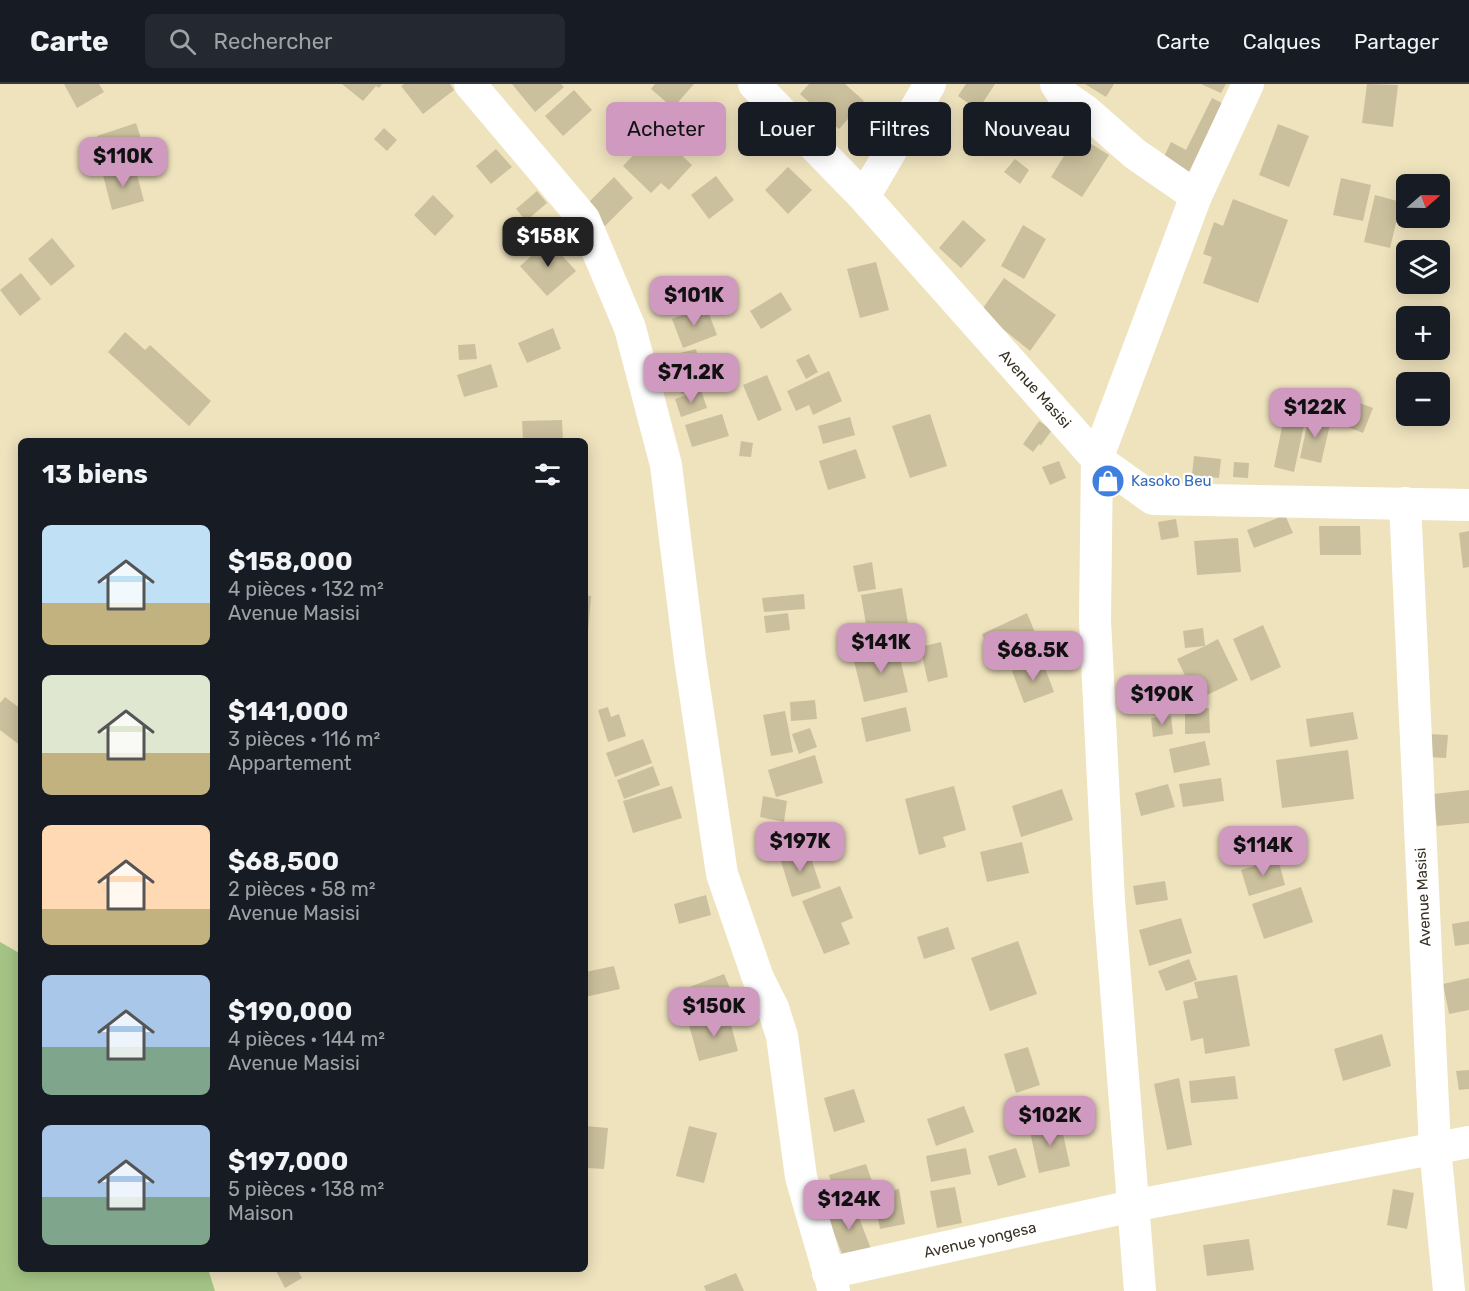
<!DOCTYPE html>
<html lang="fr">
<meta charset="utf-8">
<style>
:root{--surface:#171b24;--page:#242831;--text:#f1f3f6;--muted:#9ea1a6;--line:#363941;--accent:#cf99c0}
body{margin:0;font-family:Rubik,sans-serif;background:var(--page);color:var(--text);height:100vh;display:flex;flex-direction:column;font-size:22px;white-space:nowrap}
*{box-sizing:border-box;margin:0}
p{font-size:20px;color:var(--muted)}
.icon{flex:none;width:33px;height:33px;fill:none;stroke:currentColor;stroke-width:2;stroke-linecap:round;stroke-linejoin:round}
.map{position:relative;flex:1;overflow:hidden}
.panel{position:absolute;left:18px;top:354px;width:570px;height:834px;display:flex;flex-direction:column;background:var(--surface);border-radius:9px;box-shadow:0 3px 15px #0003}
.panel>*{flex:none}
.guide{position:absolute;left:606px;top:18px;width:570px;height:54px;display:flex;gap:12px}
.needle{width:39px;rotate:70deg}
.fabs{position:absolute;left:1396px;top:90px;display:grid;gap:12px}
.fabs a{display:grid;place-items:center;width:54px;height:54px;border-radius:9px;background:var(--surface);box-shadow:0 3px 15px #0003;font-size:30px}
.price{position:absolute;translate:-50% -51px;padding:0 14px;border-radius:12px;background:var(--accent);color:#111;font-size:20px;line-height:39px;filter:drop-shadow(0 2px 3px #0008)}
.price::after{content:'';position:absolute;left:50%;top:36px;width:18px;height:14px;margin-left:-9px;background:inherit;clip-path:polygon(0 0,100% 0,50% 100%)}
.price.selected{background:#222;color:#fff}
ul{padding:0;list-style:none}
li{display:flex;align-items:center;gap:18px;height:150px;padding:0 24px}
li span{display:grid;place-items:center;flex:none;width:168px;height:120px;border-radius:9px;color:#555}
li>.icon{margin-inline-start:auto}
span .icon{width:72px;height:72px;fill:#fffc;stroke-width:1}
li b{font-size:26px}
h2{display:flex;justify-content:space-between;align-items:center;height:72px;padding:0 24px;font-size:26px}
.chip{padding:0 21px;border-radius:9px;background:var(--surface);box-shadow:0 3px 15px #0003;font-size:21px;line-height:54px}
.chip.selected{background:var(--accent);color:#111}
header{display:flex;align-items:center;gap:36px;box-sizing:border-box;height:84px;padding:0 30px;background:var(--surface);border-bottom:2px solid var(--line)}
header strong{font-size:28px}
nav{display:flex;gap:33px;margin-inline-start:auto;font-size:21px}
.search{width:420px;height:54px;background:var(--page);display:flex;align-items:center;gap:15px;box-sizing:border-box;padding:0 21px;border-radius:9px;color:var(--muted);font-size:22px}
.map>svg:first-child{display:block}
</style>
<header>
<strong>Carte</strong>
<div class="search"><svg class="icon" aria-label="search" viewBox="0 0 24 24"><circle cx="10" cy="10" r="6"/><path d="M15 15l6 6"/></svg>Rechercher</div>
<nav><a>Carte</a><a>Calques</a><a>Partager</a></nav>
</header>
<div class="map">
<svg width="1469" height="1207" viewBox="0 0 1469 1207">
<rect width="100%" height="100%" fill="#efe3be"/>
<polygon fill="#a4c485" points="0,858 21,870 21,1185 208,1185 215,1207 0,1207"/>
<g fill="#cbc09d">
<polygon points="64,0 99,0 104,8 77,24"/>
<polygon points="342,0 382,0 379,4 376,2 363,17"/>
<polygon points="404,0 450,0 454,6 423,30 401,2"/>
<polygon points="512,0 561,0 564,3 535,28"/>
<polygon points="655,0 694,0 673,24 651,5"/>
<polygon points="809,0 845,0 864,17 839,45 800,10"/>
<polygon points="966,0 995,0 978,26 958,12"/>
<polygon points="1085,0 1114,0 1106,13"/>
<polygon points="1201,0 1226,0 1221,9"/>
<polygon points="1367,0 1398,1 1393,43 1362,39"/>
<polygon points="574,6 592,26 563,52 545,32"/>
<polygon points="1212,14 1222,19 1185,96 1159,83 1171,58 1186,66"/>
<polygon points="643,28 657,39 635,67 621,56"/>
<polygon points="861,28 885,47 873,62 849,43"/>
<polygon points="136,39 146,70 106,83 97,52"/>
<polygon points="1278,40 1309,52 1289,103 1259,91"/>
<polygon points="384,44 397,56 387,67 374,55"/>
<polygon points="656,47 692,81 669,106 661,99 651,109 623,82"/>
<polygon points="1077,51 1109,71 1082,113 1051,93"/>
<polygon points="496,65 512,83 491,100 476,82"/>
<polygon points="1015,75 1029,86 1020,100 1004,88"/>
<polygon points="135,83 144,117 112,126 103,91"/>
<polygon points="788,83 812,106 788,130 765,106"/>
<polygon points="716,92 734,116 709,135 691,111"/>
<polygon points="614,93 633,114 605,142 585,122"/>
<polygon points="1341,94 1371,101 1363,137 1333,131"/>
<polygon points="537,107 547,119 526,137 516,125"/>
<polygon points="433,111 454,132 435,152 414,131"/>
<polygon points="1375,111 1401,118 1390,164 1364,158"/>
<polygon points="1233,115 1288,136 1258,219 1203,199 1212,173 1203,170 1214,138 1223,142"/>
<polygon points="963,136 986,156 961,184 939,164"/>
<polygon points="1023,141 1046,155 1024,195 1001,182"/>
<polygon points="52,154 75,182 51,202 28,175"/>
<polygon points="549,157 576,187 547,212 520,182"/>
<polygon points="876,178 889,226 860,234 847,185"/>
<polygon points="21,189 41,215 20,232 0,206"/>
<polygon points="1004,194 1056,231 1030,267 981,227"/>
<polygon points="781,208 792,226 761,245 750,227"/>
<polygon points="706,222 717,251 683,264 672,235"/>
<polygon points="553,244 561,265 527,279 518,259"/>
<polygon points="125,248 145,266 150,261 211,317 189,342 108,268"/>
<polygon points="475,260 477,275 459,276 458,261"/>
<polygon points="696,265 705,303 681,309 672,271"/>
<polygon points="809,270 818,288 806,295 796,276"/>
<polygon points="491,280 498,303 464,313 457,291"/>
<polygon points="829,287 842,317 813,331 809,321 796,327 787,307"/>
<polygon points="767,291 782,326 758,337 743,301"/>
<polygon points="701,306 707,324 681,333 675,315"/>
<polygon points="1339,311 1373,324 1363,349 1340,340 1342,336 1331,331"/>
<polygon points="1286,323 1307,327 1294,388 1274,383"/>
<polygon points="722,330 729,352 692,363 685,341"/>
<polygon points="930,330 947,382 910,394 892,342"/>
<polygon points="1309,332 1331,336 1321,379 1300,374"/>
<polygon points="850,333 855,351 823,360 818,342"/>
<polygon points="562,336 563,357 523,357 522,337"/>
<polygon points="1039,337 1052,346 1041,361 1039,360 1033,368 1023,360"/>
<polygon points="741,357 753,359 751,373 739,372"/>
<polygon points="856,365 866,394 828,406 819,377"/>
<polygon points="1194,372 1221,375 1219,394 1192,391"/>
<polygon points="1059,377 1066,394 1050,401 1042,383"/>
<polygon points="1234,378 1249,379 1248,394 1233,393"/>
<polygon points="1285,431 1293,449 1254,464 1247,446"/>
<polygon points="1176,435 1179,453 1161,456 1158,438"/>
<polygon points="1319,442 1360,442 1361,471 1320,471"/>
<polygon points="1469,447 1469,483 1463,484 1459,449"/>
<polygon points="1238,454 1241,488 1197,491 1194,457"/>
<polygon points="872,478 876,505 858,508 853,482"/>
<polygon points="902,504 908,539 867,546 861,511"/>
<polygon points="804,510 805,525 764,528 762,514"/>
<polygon points="585,511 591,512 588,547 585,547"/>
<polygon points="788,529 790,546 766,549 764,532"/>
<polygon points="1027,529 1036,551 992,572 982,550"/>
<polygon points="1263,541 1281,583 1251,597 1233,555"/>
<polygon points="1203,544 1205,562 1218,555 1238,596 1197,616 1177,575 1205,562 1185,564 1183,547"/>
<polygon points="941,558 948,593 928,598 920,563"/>
<polygon points="897,562 908,608 864,618 853,573"/>
<polygon points="1042,576 1054,608 1024,619 1012,587"/>
<polygon points="5,613 21,625 21,662 0,646 0,619"/>
<polygon points="815,616 817,635 791,637 790,618"/>
<polygon points="608,623 611,633 619,630 626,652 608,658 598,626"/>
<polygon points="906,623 911,647 866,658 861,634"/>
<polygon points="1209,624 1210,649 1185,650 1185,625"/>
<polygon points="785,627 793,668 771,672 763,631"/>
<polygon points="1353,628 1358,655 1310,663 1306,635"/>
<polygon points="1171,632 1173,650 1153,653 1151,634"/>
<polygon points="810,644 817,663 799,670 792,650"/>
<polygon points="1428,650 1448,651 1446,674 1427,673"/>
<polygon points="643,655 652,679 615,693 606,669"/>
<polygon points="1205,657 1210,681 1174,689 1169,665"/>
<polygon points="1348,666 1354,715 1282,724 1276,676"/>
<polygon points="815,671 823,699 776,713 768,686"/>
<polygon points="653,682 660,701 624,715 617,696"/>
<polygon points="1221,694 1224,717 1183,723 1179,700"/>
<polygon points="1168,700 1175,723 1141,732 1135,709"/>
<polygon points="672,702 682,734 633,749 623,717"/>
<polygon points="954,702 966,746 943,753 946,763 919,771 905,715"/>
<polygon points="1062,705 1073,736 1021,753 1012,722"/>
<polygon points="1469,706 1469,739 1437,742 1433,710"/>
<polygon points="763,712 787,717 784,738 760,733"/>
<polygon points="1293,743 1294,758 1265,760 1264,744"/>
<polygon points="1022,758 1029,789 987,798 980,768"/>
<polygon points="808,765 821,804 792,813 780,774"/>
<polygon points="1278,775 1285,801 1249,812 1241,786"/>
<polygon points="1165,797 1168,816 1136,821 1133,802"/>
<polygon points="840,802 853,834 841,839 850,860 824,870 802,817"/>
<polygon points="1301,803 1313,838 1264,855 1252,820"/>
<polygon points="706,811 711,831 679,840 674,820"/>
<polygon points="1181,834 1192,869 1149,882 1139,846"/>
<polygon points="1469,837 1469,860 1455,862 1452,840"/>
<polygon points="948,843 955,865 924,875 917,853"/>
<polygon points="1018,857 1037,910 990,927 971,874"/>
<polygon points="1189,875 1197,896 1166,907 1158,887"/>
<polygon points="614,882 620,905 585,913 585,888"/>
<polygon points="724,890 735,916 696,930 687,904"/>
<polygon points="1237,891 1250,962 1205,970 1203,954 1191,957 1183,917 1198,914 1194,898"/>
<polygon points="1469,894 1469,926 1449,930 1443,900"/>
<polygon points="728,930 738,967 699,977 689,941"/>
<polygon points="1382,950 1391,982 1343,997 1334,965"/>
<polygon points="1028,963 1040,1001 1016,1009 1004,970"/>
<polygon points="1469,986 1469,1005 1459,1006 1456,987"/>
<polygon points="1235,992 1238,1015 1191,1019 1189,997"/>
<polygon points="1179,994 1192,1061 1167,1066 1154,1000"/>
<polygon points="854,1005 865,1038 834,1048 824,1014"/>
<polygon points="964,1022 974,1048 936,1062 927,1035"/>
<polygon points="1060,1036 1070,1082 1039,1089 1029,1043"/>
<polygon points="585,1042 608,1044 604,1085 587,1084 588,1064 585,1064"/>
<polygon points="689,1042 717,1049 704,1099 676,1092"/>
<polygon points="966,1064 971,1090 931,1098 926,1072"/>
<polygon points="1016,1064 1026,1093 998,1102 988,1072"/>
<polygon points="866,1080 875,1106 837,1118 829,1091"/>
<polygon points="955,1103 962,1139 937,1144 930,1107"/>
<polygon points="899,1105 905,1140 880,1145 874,1110"/>
<polygon points="1393,1105 1414,1109 1407,1145 1387,1141"/>
<polygon points="853,1118 871,1165 844,1175 826,1128"/>
<polygon points="1249,1155 1254,1186 1207,1192 1203,1161"/>
<polygon points="275,1185 297,1185 302,1194 285,1204"/>
<polygon points="736,1189 744,1207 706,1207 704,1202"/>
</g>
<g fill="none" stroke-linecap="round" stroke-linejoin="round">
<g stroke="#fff" stroke-width="32">
<polyline points="470,0 584,135 630,244 666,381 690,575 722,790 758,894 773,924 782,952 801,1093 834,1207"/>
<polyline points="754,0 864,113 1097,375 1153,415 1469,421"/>
<polyline points="1056,0 1063,11 1086,27 1135,70 1196,112"/>
<polyline points="864,113 930,0"/>
<polyline points="1405,419 1435,1064 1449,1207"/>
<polyline points="828,1189 1132,1122 1469,1058"/>
<polyline points="1140,1207 1109,817 1095,536 1097,375 1196,112 1248,0"/>
</g>
</g>
<defs>
<symbol id="shop-disc" viewBox="-11 -11 22 22"><circle r="9.5" fill="#3f7fe0" stroke="#fff"/><path d="M-5-2.5h2.3a2.7 3.5 0 0 1 5.4 0H5L5.5 6h-11ZM-1.5-2.5h3a1.5 2.3 0 0 0-3 0Z" fill="#fff"/></symbol>
</defs>
<g fill-rule="evenodd">
<use href="#shop-disc" x="1089" y="378" width="38" height="38"/>
</g>
<g text-anchor="middle" stroke-width="4.5" stroke-linejoin="round" paint-order="stroke">
<g font-size="15" fill="#373224" stroke="#fff">
<text transform="translate(1035 305) rotate(48)" y="5">Avenue Masisi</text>
<text transform="translate(1423 813) rotate(-93)" y="5">Avenue Masisi</text>
<text transform="translate(980 1156) rotate(-13)" y="5">Avenue yongesa</text>
</g>
<g font-size="15" fill="#366cbe" stroke="#fff" text-anchor="start">
<text x="1131" y="402">Kasoko Beu</text>
</g>
</g>
</svg>
<div class="fabs">
<a><svg class="needle" viewBox="-14 -14 28 28"><path d="M0-13l5 13h-10z" fill="#e53935"/><path d="M0 13l5-13h-10z" fill="#9ea1a6"/></svg></a>
<a><svg class="icon" aria-label="layers" viewBox="0 0 24 24"><path d="M12 4l9 5-9 5-9-5zM3 14l9 5 9-5"/></svg></a>
<a>+</a>
<a>−</a>
</div>
<b class="price" style="left:123px;top:104px">$110K</b>
<b class="price selected" style="left:548px;top:184px">$158K</b>
<b class="price" style="left:694px;top:243px">$101K</b>
<b class="price" style="left:691px;top:320px">$71.2K</b>
<b class="price" style="left:1315px;top:355px">$122K</b>
<b class="price" style="left:881px;top:590px">$141K</b>
<b class="price" style="left:1033px;top:598px">$68.5K</b>
<b class="price" style="left:1162px;top:642px">$190K</b>
<b class="price" style="left:800px;top:789px">$197K</b>
<b class="price" style="left:1263px;top:793px">$114K</b>
<b class="price" style="left:714px;top:954px">$150K</b>
<b class="price" style="left:1050px;top:1063px">$102K</b>
<b class="price" style="left:849px;top:1147px">$124K</b>
<div class="guide">
<a class="chip selected">Acheter</a>
<a class="chip">Louer</a>
<a class="chip">Filtres</a>
<a class="chip">Nouveau</a>
</div>
<section class="panel">
<h2>13 biens<svg class="icon" aria-label="filters" viewBox="0 0 24 24"><path d="M4 7h16M4 17h16"/><circle cx="9" cy="7" r="2"/><circle cx="15" cy="17" r="2"/></svg></h2>
<ul>
<li><span style="background:linear-gradient(#bfe0f5 65%,#c2b280 0)"><svg class="icon" aria-label="home" viewBox="0 0 24 24"><path d="M3 11l9-7 9 7M6 9v11h12V9"/></svg></span><div><b>$158,000</b><p>4 pièces · 132 m²</p><p>Avenue Masisi</p></div></li>
<li><span style="background:linear-gradient(#dfe7d0 65%,#c2b280 0)"><svg class="icon" aria-label="home" viewBox="0 0 24 24"><path d="M3 11l9-7 9 7M6 9v11h12V9"/></svg></span><div><b>$141,000</b><p>3 pièces · 116 m²</p><p>Appartement</p></div></li>
<li><span style="background:linear-gradient(#ffd9b3 70%,#c2b280 0)"><svg class="icon" aria-label="home" viewBox="0 0 24 24"><path d="M3 11l9-7 9 7M6 9v11h12V9"/></svg></span><div><b>$68,500</b><p>2 pièces · 58 m²</p><p>Avenue Masisi</p></div></li>
<li><span style="background:linear-gradient(#a9c7e8 60%,#7fa58c 0)"><svg class="icon" aria-label="home" viewBox="0 0 24 24"><path d="M3 11l9-7 9 7M6 9v11h12V9"/></svg></span><div><b>$190,000</b><p>4 pièces · 144 m²</p><p>Avenue Masisi</p></div></li>
<li><span style="background:linear-gradient(#a9c7e8 60%,#7fa58c 0)"><svg class="icon" aria-label="home" viewBox="0 0 24 24"><path d="M3 11l9-7 9 7M6 9v11h12V9"/></svg></span><div><b>$197,000</b><p>5 pièces · 138 m²</p><p>Maison</p></div></li>
</ul>
</section>
</div>
